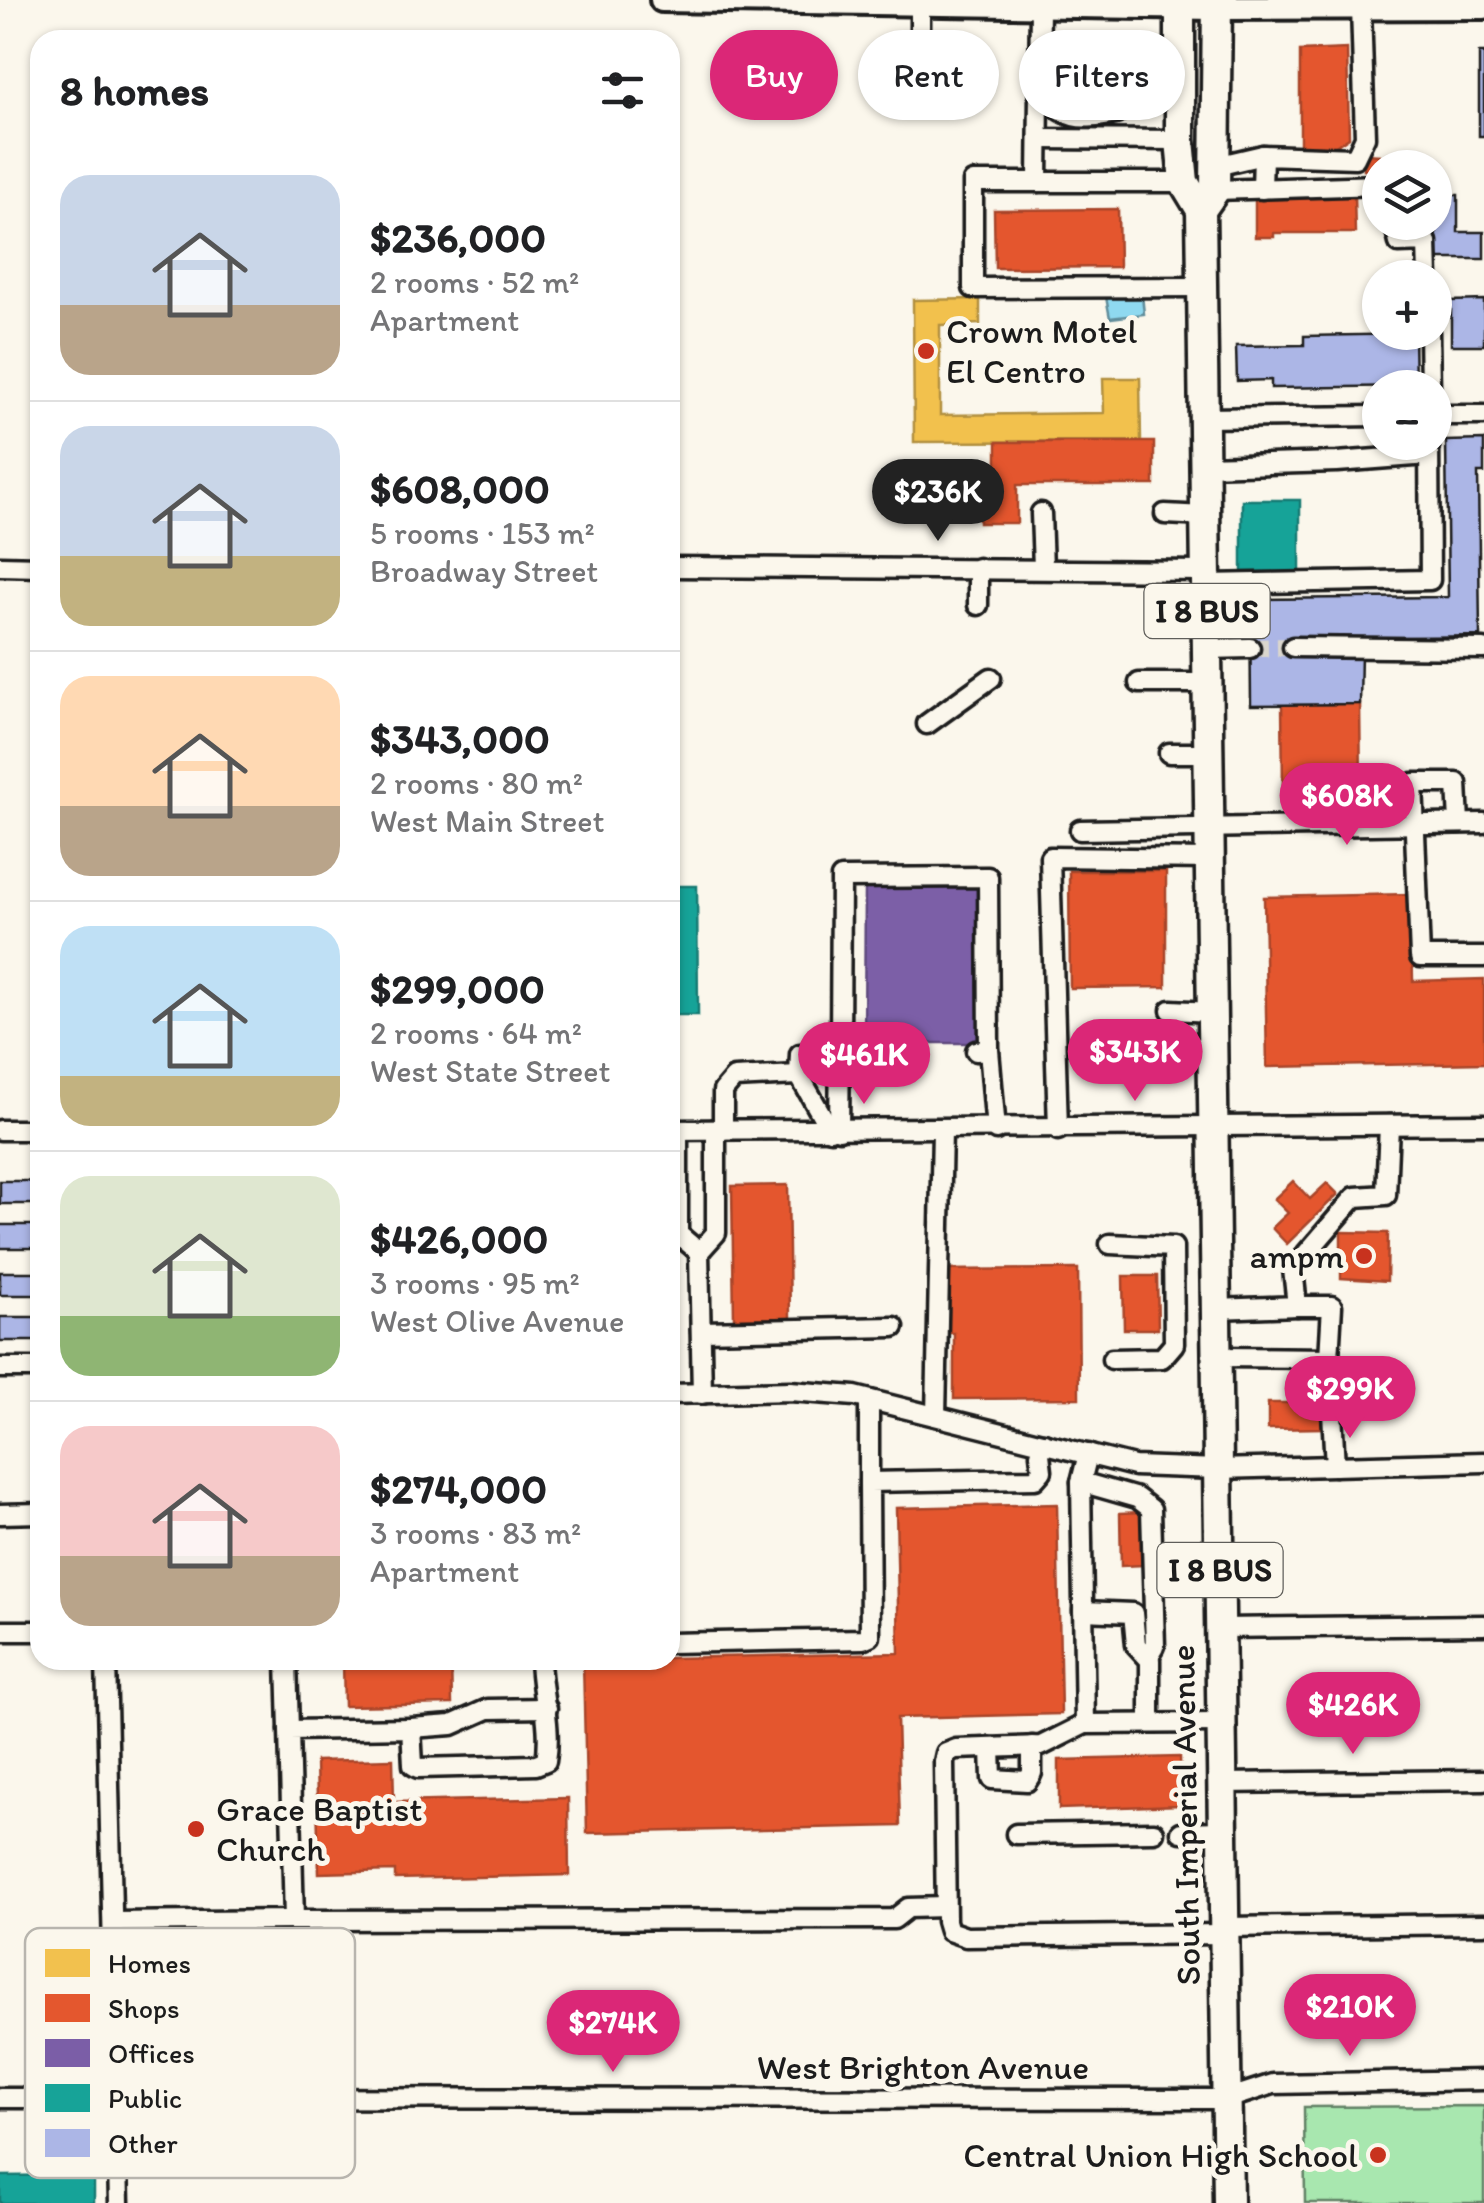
<!DOCTYPE html>
<meta charset="utf-8">
<style>
:root{--surface:#fff;--page:#f6f6f6;--text:#202124;--muted:#757577;--line:#e0e0e0;--accent:#db2777}
body{margin:0;font-family:Itim,sans-serif;background:var(--page);color:var(--text);height:100vh;display:flex;flex-direction:column;font-size:38px;white-space:nowrap}
*{box-sizing:border-box;margin:0}
p{font-size:32px;color:var(--muted)}
.icon{flex:none;width:55px;height:55px;fill:none;stroke:currentColor;stroke-width:2;stroke-linecap:round;stroke-linejoin:round}
.map{position:relative;flex:1;overflow:hidden}
.panel{position:absolute;left:30px;top:30px;width:650px;height:1640px;display:flex;flex-direction:column;background:var(--surface);border-radius:30px;box-shadow:0 2px 8px #0004}
.panel>*{flex:none}
.hud{position:absolute;left:710px;top:30px;width:622px;height:90px;display:flex;gap:20px}
.buttons{position:absolute;left:1362px;top:150px;display:grid;gap:20px}
.buttons a{display:grid;place-items:center;width:90px;height:90px;border-radius:50%;background:var(--surface);box-shadow:0 2px 8px #0004;font-size:50px}
.price{position:absolute;translate:-50% -85px;padding:0 22px;border-radius:35px;background:var(--accent);color:#fff;font-size:32px;line-height:65px;filter:drop-shadow(0 2px 5px #0008)}
.price::after{content:'';position:absolute;left:50%;top:60px;width:30px;height:22px;margin-left:-15px;background:inherit;clip-path:polygon(0 0,100% 0,50% 100%)}
.price.on{background:#222;color:#fff}
ul{padding:0;list-style:none}
li{display:flex;align-items:center;gap:30px;height:250px;padding:0 30px}
li+li{border-top:2px solid var(--line)}
li span{display:grid;place-items:center;flex:none;width:280px;height:200px;border-radius:30px;color:#555}
li>.icon{margin-inline-start:auto}
span .icon{width:120px;height:120px;fill:#fffc;stroke-width:1}
li b{font-size:42px}
h2{display:flex;justify-content:space-between;align-items:center;height:120px;padding:0 30px;font-size:42px}
.chip{padding:0 35px;border-radius:45px;background:var(--surface);box-shadow:0 2px 8px #0004;font-size:35px;line-height:90px}
.chip.on{background:var(--accent);color:#fff}
.map>svg:first-child{display:block}
</style>
<div class="map">
<svg width="1484" height="2203" viewBox="0 0 1484 2203">
<rect width="100%" height="100%" fill="#fbf7ec"/>
<filter id="ink" filterUnits="userSpaceOnUse"><feTurbulence type="fractalNoise" baseFrequency=".01" numOctaves="2"/><feDisplacementMap in="SourceGraphic" scale="20" xChannelSelector="R" yChannelSelector="G"/><feConvolveMatrix kernelMatrix="1 2 1 2 8 2 1 2 1" color-interpolation-filters="sRGB"/></filter>
<g filter="url(#ink)">
<polygon fill="#a8e7af" stroke="#628266" stroke-width="2.5" points="1484,2106 1484,2203 1305,2203 1304,2107"/>
<polygon fill="#8fd9f0" stroke="#618d9b" stroke-width="2.5" points="1142,295 1144,314 1110,318 1106,297"/>
<polygon fill="#f2c14e" stroke="#b2903f" stroke-width="2.5" points="980,299 980,324 940,325 940,415 1104,413 1103,378 1140,378 1141,441 914,442 913,300"/>
<g fill="#e4572e" stroke="#a84529" stroke-width="2.5">
<polygon points="1347,49 1349,137 1334,147 1300,147 1300,51"/>
<polygon points="1107,67 1108,100 1076,101 1075,68"/>
<polygon points="1365,154 1380,155 1380,171 1364,170"/>
<polygon points="1354,195 1355,233 1274,233 1274,237 1255,237 1255,196"/>
<polygon points="1118,209 1119,267 995,268 994,210"/>
<polygon points="997,442 1154,442 1154,485 1017,485 1017,523 979,523 979,484 997,484"/>
<polygon points="1282,704 1360,704 1361,788 1283,788"/>
<polygon points="1069,871 1166,871 1166,987 1070,988"/>
<polygon points="1411,894 1413,981 1484,979 1484,1063 1267,1067 1264,897"/>
<polygon points="1293,1181 1310,1199 1327,1183 1338,1194 1287,1244 1272,1228 1288,1213 1274,1199"/>
<polygon points="788,1185 790,1318 734,1319 732,1186"/>
<polygon points="1341,1232 1388,1233 1387,1281 1341,1278"/>
<polygon points="1078,1269 1079,1398 954,1399 954,1333 940,1333 939,1270"/>
<polygon points="1123,1276 1157,1276 1158,1329 1124,1329"/>
<polygon points="1268,1403 1320,1403 1324,1428 1268,1429"/>
<polygon points="1057,1504 1061,1714 897,1718 900,1826 587,1833 583,1660 899,1653 896,1508"/>
<polygon points="1143,1512 1144,1565 1121,1566 1120,1513"/>
<polygon points="343,1660 451,1660 452,1704 344,1706"/>
<polygon points="1180,1757 1181,1805 1059,1809 1059,1760"/>
<polygon points="393,1759 394,1802 568,1798 569,1875 395,1879 395,1871 319,1873 316,1761"/>
</g>
<polygon fill="#7b5ea7" stroke="#5e4a7d" stroke-width="2.5" points="865,886 984,886 983,1043 864,1043"/>
<g fill="#17a398" stroke="#187a73" stroke-width="2.5">
<rect x="1242" y="500" width="58" height="72"/>
<polygon points="670,886 697,886 698,1015 670,1015"/>
<polygon points="94,2175 94,2203 0,2203 0,2176"/>
</g>
<g fill="#acb6e6" stroke="#1c1c1c" stroke-width="2.5">
<rect x="1479" y="53" width="5" height="83"/>
<polygon points="1436,195 1458,195 1458,232 1484,232 1484,259 1437,259"/>
<polygon points="1484,300 1484,345 1451,345 1451,301"/>
<polygon points="1414,334 1415,386 1271,388 1271,380 1237,381 1236,346 1304,345 1304,336"/>
<polygon points="1484,440 1484,473 1478,473 1480,636 1293,639 1361,652 1360,704 1251,705 1250,599 1448,597 1446,441"/>
<rect x="0" y="1181" width="40" height="23"/>
<rect x="0" y="1225" width="40" height="23"/>
<rect x="0" y="1272" width="40" height="23"/>
<rect x="0" y="1317" width="40" height="24"/>
</g>
<g fill="none" stroke-linecap="round" stroke-linejoin="round">
<polyline stroke="#dad6cd" stroke-width="18" stroke-dasharray="18 9" stroke-linecap="butt" points="1250,648 1293,647"/>
<defs>
<g id="minor">
<polyline points="1040,5 1038,182 1184,182"/>
<polyline points="908,43 920,41 920,4"/>
<path d="M 1041,55 L 1115,59 L 1116,114 C 1080,120 1064,122 1042,90"/>
<polyline points="1039,139 1180,140"/>
<polyline points="1216,166 1263,155"/>
<polyline points="1038,182 973,182 973,288 1202,287"/>
<polyline points="1262,189 1263,155 1355,158 1365,137 1361,7"/>
<polyline points="1215,190 1380,185"/>
<polyline points="1394,222 1399,243 1427,242 1428,278"/>
<polyline points="1407,242 1414,222"/>
<polyline points="1429,332 1430,388"/>
<polyline points="1435,415 1484,415"/>
<polyline points="1204,418 1380,416"/>
<polyline points="1205,466 1337,462 1428,455"/>
<polyline points="1041,513 1043,568"/>
<polyline points="1165,514 1205,516"/>
<polyline points="0,566 40,567"/>
<polyline points="670,567 1206,571"/>
<polyline points="978,568 978,605"/>
<polyline points="1206,584 1430,580 1429,442"/>
<polyline points="1293,647 1484,649"/>
<polyline points="1207,649 1250,648"/>
<polyline points="1139,683 1208,683"/>
<polyline points="927,724 991,678"/>
<polyline points="1169,753 1208,753"/>
<polyline points="1459,823 1457,783 1413,783 1420,957 1484,957"/>
<polyline points="1080,830 1484,823"/>
<polyline points="1171,1010 1212,1012"/>
<polyline points="840,1045 841,878 988,877 989,1050"/>
<polyline points="976,1051 989,1050 996,1130"/>
<polyline points="800,1054 799,1075 830,1130"/>
<polyline points="0,1130 40,1130"/>
<polyline points="670,1130 1484,1124"/>
<polyline points="678,1130 678,1234 699,1252 716,1233 716,1130"/>
<polyline points="723,1130 723,1091 734,1078 799,1075"/>
<polyline points="839,1130 840,1045 870,1050"/>
<polyline points="1058,1130 1050,857 1210,859"/>
<polyline points="1110,1244 1173,1247 1174,1344 1162,1358 1112,1359"/>
<polyline points="699,1252 702,1394"/>
<polyline points="1297,1306 1332,1306 1329,1358"/>
<polyline points="1216,1309 1297,1306 1293,1269 1355,1197 1386,1195 1389,1125"/>
<polyline points="701,1331 894,1327"/>
<polyline points="1217,1357 1329,1358 1335,1466"/>
<polyline points="0,1368 40,1368"/>
<polyline points="670,1394 790,1391 855,1396 1134,1466 1218,1469 1484,1462"/>
<polyline points="869,1400 869,1482"/>
<polyline points="936,1416 942,1130"/>
<polyline points="1088,1454 1081,1482 1085,1724 1221,1723"/>
<polyline points="1081,1482 1137,1498 1151,1509 1155,1646 1149,1656"/>
<polyline points="0,1514 40,1513"/>
<polyline points="1083,1611 1133,1613 1136,1645 1150,1660 1150,1723"/>
<polyline points="1220,1628 1484,1625"/>
<polyline points="0,1631 40,1631"/>
<polyline points="670,1643 863,1639 870,1636 869,1482 1035,1479 1042,1471 1040,1454 1044,1443"/>
<polyline points="106,1660 119,2203"/>
<polyline points="287,1660 289,1730"/>
<polyline points="1085,1724 1041,1746 956,1749 946,1753 944,1762 946,1921 949,1931 966,1937 1224,1934"/>
<polyline points="411,1728 452,1725 488,1709 547,1708"/>
<polyline points="991,1748 992,1779 1027,1781 1032,1773 1032,1746"/>
<polyline points="1222,1783 1484,1780"/>
<polyline points="1181,1832 1223,1831"/>
<polyline points="1016,1834 1154,1832"/>
<polyline points="294,1920 894,1919 908,1908 945,1907"/>
<path d="M 113,1922 L 294,1920 L 289,1730 L 411,1728 L 413,1765 L 418,1768 L 536,1765 L 546,1761 C 552,1727 541,1694 540,1660"/>
<polyline points="1224,1927 1484,1924"/>
<polyline points="0,2098 1227,2099 1273,2084 1484,2080"/>
</g>
<polyline id="major" points="662,0 1217,8 1484,7"/>
<g id="highway">
<polyline points="1180,0 1180,140 1184,182 1201,210 1228,2203"/>
<polyline points="1201,210 1215,190 1217,0"/>
</g>
</defs>
<use href="#minor" stroke="#1c1c1c" stroke-width="25"/>
<use href="#major" stroke="#1c1c1c" stroke-width="30"/>
<use href="#highway" stroke="#1c1c1c" stroke-width="35"/>
<use href="#minor" stroke="#fbf7ec" stroke-width="18"/>
<use href="#major" stroke="#fbf7ec" stroke-width="22"/>
<use href="#highway" stroke="#fbf7ec" stroke-width="28"/>
</g>
</g>
<g fill="#c8321e" stroke="#fbf7ec" stroke-width="4">
<circle cx="926" cy="351" r="10"/>
<circle cx="1364" cy="1256" r="10"/>
<circle cx="196" cy="1829" r="10"/>
<circle cx="1378" cy="2155" r="10"/>
</g>
<g text-anchor="middle" stroke-width="10" stroke-linejoin="round" paint-order="stroke">
<g fill="#fbf7ec" stroke="#5f5e5a" stroke-width="2.5">
<rect x="1144.5" y="584" width="125" height="54" rx="8"/>
<rect x="1157.5" y="1543" width="125" height="54" rx="8"/>
</g>
<g font-size="32" font-weight="bold" fill="#1c1c1c">
<text x="1207" y="622">I 8 BUS</text>
<text x="1220" y="1581">I 8 BUS</text>
</g>
<g font-size="35" fill="#1c1c1c" stroke="#fbf7ec" text-anchor="start">
<text x="946" y="343">Crown Motel<tspan x="946" dy="40">El Centro</tspan></text>
<text x="1344" y="1268" text-anchor="end">ampm</text>
<text x="216" y="1821">Grace Baptist<tspan x="216" dy="40">Church</tspan></text>
<text x="1358" y="2167" text-anchor="end">Central Union High School</text>
</g>
<g font-size="35" fill="#1c1c1c" stroke="#fbf7ec">
<text transform="translate(1185 1815) rotate(-91)" y="12">South Imperial Avenue</text>
<text x="923" y="2079">West Brighton Avenue</text>
</g>
</g>
<rect x="25" y="1928" width="330" height="250" rx="15" fill="#fbf7ec" stroke="#b8b5ae" stroke-width="2.5"/>
<rect x="45" y="1949" width="45" height="28" fill="#f2c14e"/>
<rect x="45" y="1994" width="45" height="28" fill="#e4572e"/>
<rect x="45" y="2039" width="45" height="28" fill="#7b5ea7"/>
<rect x="45" y="2084" width="45" height="28" fill="#17a398"/>
<rect x="45" y="2129" width="45" height="28" fill="#acb6e6"/>
<g font-size="28" fill="#1c1c1c">
<text x="108" y="1973">Homes</text>
<text x="108" y="2018">Shops</text>
<text x="108" y="2063">Offices</text>
<text x="108" y="2108">Public</text>
<text x="108" y="2153">Other</text>
</g>
</svg>
<div class="buttons">
<a><svg class="icon" aria-label="layers" viewBox="0 0 24 24"><path d="M12 4l9 5-9 5-9-5zM3 14l9 5 9-5"/></svg></a>
<a>+</a>
<a>−</a>
</div>
<b class="price on" style="left:938px;top:544px">$236K</b>
<b class="price" style="left:1347px;top:848px">$608K</b>
<b class="price" style="left:1135px;top:1104px">$343K</b>
<b class="price" style="left:864px;top:1107px">$461K</b>
<b class="price" style="left:1350px;top:1441px">$299K</b>
<b class="price" style="left:1353px;top:1757px">$426K</b>
<b class="price" style="left:1350px;top:2059px">$210K</b>
<b class="price" style="left:613px;top:2075px">$274K</b>
<div class="hud">
<a class="chip on">Buy</a>
<a class="chip">Rent</a>
<a class="chip">Filters</a>
</div>
<section class="panel">
<h2>8 homes<svg class="icon" aria-label="filters" viewBox="0 0 24 24"><path d="M4 7h16M4 17h16"/><circle cx="9" cy="7" r="2"/><circle cx="15" cy="17" r="2"/></svg></h2>
<ul>
<li><span style="background:linear-gradient(#c9d6e8 65%,#b9a48a 0)"><svg class="icon" aria-label="home" viewBox="0 0 24 24"><path d="M3 11l9-7 9 7M6 9v11h12V9"/></svg></span><div><b>$236,000</b><p>2 rooms · 52 m²</p><p>Apartment</p></div></li>
<li><span style="background:linear-gradient(#c9d6e8 65%,#c2b280 0)"><svg class="icon" aria-label="home" viewBox="0 0 24 24"><path d="M3 11l9-7 9 7M6 9v11h12V9"/></svg></span><div><b>$608,000</b><p>5 rooms · 153 m²</p><p>Broadway Street</p></div></li>
<li><span style="background:linear-gradient(#ffd9b3 65%,#b9a48a 0)"><svg class="icon" aria-label="home" viewBox="0 0 24 24"><path d="M3 11l9-7 9 7M6 9v11h12V9"/></svg></span><div><b>$343,000</b><p>2 rooms · 80 m²</p><p>West Main Street</p></div></li>
<li><span style="background:linear-gradient(#bfe0f5 75%,#c2b280 0)"><svg class="icon" aria-label="home" viewBox="0 0 24 24"><path d="M3 11l9-7 9 7M6 9v11h12V9"/></svg></span><div><b>$299,000</b><p>2 rooms · 64 m²</p><p>West State Street</p></div></li>
<li><span style="background:linear-gradient(#dfe7d0 70%,#8fb573 0)"><svg class="icon" aria-label="home" viewBox="0 0 24 24"><path d="M3 11l9-7 9 7M6 9v11h12V9"/></svg></span><div><b>$426,000</b><p>3 rooms · 95 m²</p><p>West Olive Avenue</p></div></li>
<li><span style="background:linear-gradient(#f6c9c9 65%,#b9a48a 0)"><svg class="icon" aria-label="home" viewBox="0 0 24 24"><path d="M3 11l9-7 9 7M6 9v11h12V9"/></svg></span><div><b>$274,000</b><p>3 rooms · 83 m²</p><p>Apartment</p></div></li>
</ul>
</section>
</div>
